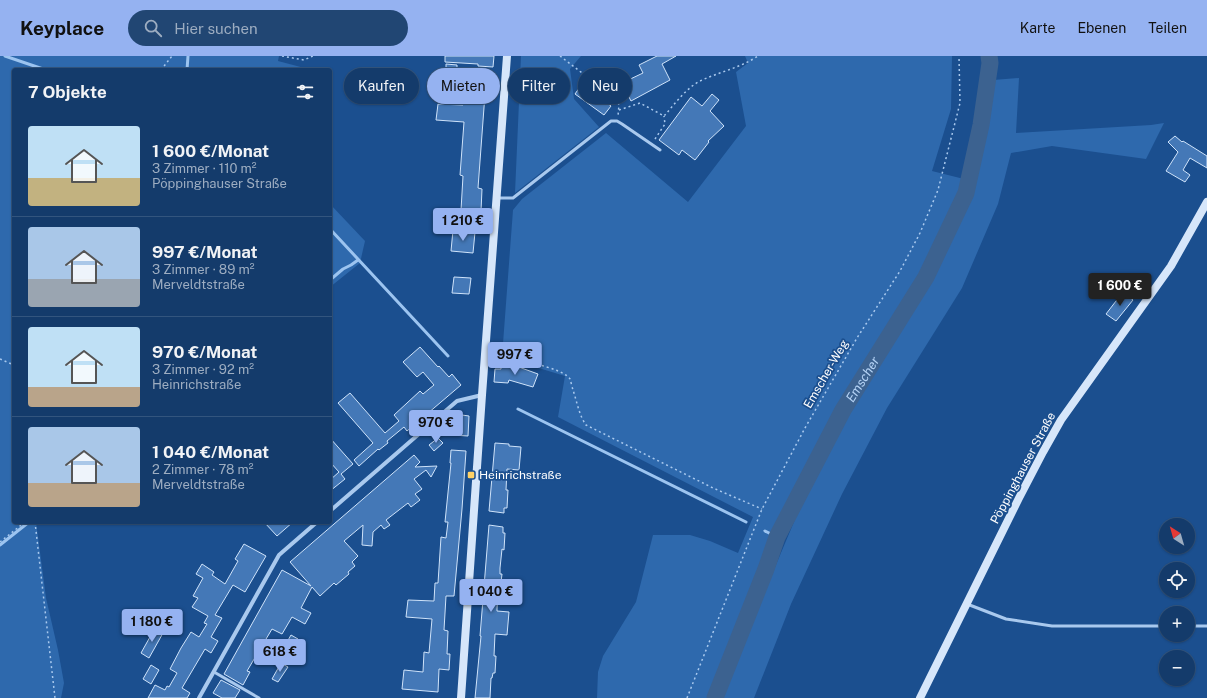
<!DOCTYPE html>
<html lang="de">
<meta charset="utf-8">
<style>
:root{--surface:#143b6b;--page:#214673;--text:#f1f3f6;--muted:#9dadc1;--line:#33557e;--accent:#95b2f1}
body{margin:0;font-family:"Public Sans",sans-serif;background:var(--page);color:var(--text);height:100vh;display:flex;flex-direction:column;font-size:15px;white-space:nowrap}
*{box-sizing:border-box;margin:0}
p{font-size:13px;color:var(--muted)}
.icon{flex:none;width:22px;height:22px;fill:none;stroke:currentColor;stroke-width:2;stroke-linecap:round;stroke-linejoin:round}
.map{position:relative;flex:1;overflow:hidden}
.details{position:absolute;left:12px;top:12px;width:320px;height:456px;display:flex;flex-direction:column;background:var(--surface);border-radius:4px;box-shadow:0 1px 3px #0004,0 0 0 1px var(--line)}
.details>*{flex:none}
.guide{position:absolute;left:344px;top:12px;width:380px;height:36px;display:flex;gap:8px}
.needle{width:26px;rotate:323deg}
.buttons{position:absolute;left:1159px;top:462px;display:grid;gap:8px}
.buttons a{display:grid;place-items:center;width:36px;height:36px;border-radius:50%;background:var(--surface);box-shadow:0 1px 3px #0004,0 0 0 1px var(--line);font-size:20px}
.price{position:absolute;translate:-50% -34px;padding:0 9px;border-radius:4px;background:var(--accent);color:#111;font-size:13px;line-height:26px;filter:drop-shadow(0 1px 2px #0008)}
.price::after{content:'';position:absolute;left:50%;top:24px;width:12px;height:9px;margin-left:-6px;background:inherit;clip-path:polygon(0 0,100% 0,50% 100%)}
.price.on{background:#222;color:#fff}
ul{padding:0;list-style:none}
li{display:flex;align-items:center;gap:12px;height:100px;padding:0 16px}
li+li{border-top:1px solid var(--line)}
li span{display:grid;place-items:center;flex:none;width:112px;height:80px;border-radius:4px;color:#555}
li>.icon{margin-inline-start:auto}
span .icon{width:48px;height:48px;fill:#fffc;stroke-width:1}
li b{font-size:17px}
h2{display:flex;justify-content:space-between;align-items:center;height:48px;padding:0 16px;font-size:17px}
.pill{padding:0 14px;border-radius:18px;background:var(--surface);box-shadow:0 1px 3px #0004,0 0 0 1px var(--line);font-size:14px;line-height:36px}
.pill.on{background:var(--accent);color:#111}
header{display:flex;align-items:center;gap:24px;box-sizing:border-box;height:56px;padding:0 20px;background:var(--accent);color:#111}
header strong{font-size:19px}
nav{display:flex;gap:22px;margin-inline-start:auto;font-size:14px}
.search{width:280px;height:36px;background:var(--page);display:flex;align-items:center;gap:10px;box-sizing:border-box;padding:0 14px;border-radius:22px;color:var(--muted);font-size:15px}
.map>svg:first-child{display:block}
</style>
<header>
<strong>Keyplace</strong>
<div class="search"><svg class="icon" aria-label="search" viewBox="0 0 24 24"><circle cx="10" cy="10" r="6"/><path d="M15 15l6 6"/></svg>Hier suchen</div>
<nav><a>Karte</a><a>Ebenen</a><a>Teilen</a></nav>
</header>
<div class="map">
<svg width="1207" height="642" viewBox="0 0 1207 642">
<rect width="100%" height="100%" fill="#1b4f8f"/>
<g fill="#2e69ad">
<polygon points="0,0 279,0 278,5 312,14 14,14 14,466 36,466 46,542 58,594 64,627 61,642 0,642"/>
<polygon points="521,0 581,0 570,13 574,43 599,71 515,137"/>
<polygon points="745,0 952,0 951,53 932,115 972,125 955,142 941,178 918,222 839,351 802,417 770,484 708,642 597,642 598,616 603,600 636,546 653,479 690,479 710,485 738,497 753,461 558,361 565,320 502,301 513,154 522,143 606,77 688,146 746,70 736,16 748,7"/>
<polygon points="1019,22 1016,77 1151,69 1164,67 1146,103 1052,90 1011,97 998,148 962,232 887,352 842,438 791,548 754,642 722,642 749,573 799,454 850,357 928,229 958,168 971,135 988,70 993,24"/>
<polygon points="330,148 365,185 360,207 330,231"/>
</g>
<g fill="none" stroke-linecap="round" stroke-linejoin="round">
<g stroke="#9cc4f0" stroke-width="3">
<polyline points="5,0 46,14"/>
<polyline points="187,14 188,0"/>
<polyline points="330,173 448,300"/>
<polyline points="330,224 343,213 351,209 358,204"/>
<polyline points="518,353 746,466"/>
<polyline points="765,475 777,481"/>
<polyline points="0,489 29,466"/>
</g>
<path stroke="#3c6290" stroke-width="17" id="s1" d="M 715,642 L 766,513 L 777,481 L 843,354 L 926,221 L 966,137 L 981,69 L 990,7 L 989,0"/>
</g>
<g fill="#4478b7" stroke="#cfe3fa">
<polygon points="445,0 494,0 493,11 478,10 478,8 445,6"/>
<polygon points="657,0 676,0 662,8 670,24 631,45 622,27 643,17 639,9"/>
<polygon points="446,8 457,9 457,16 446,15"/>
<polygon points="582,28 611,50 604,59 575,38"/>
<polygon points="464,36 485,38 478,132 482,133 481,155 461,154 463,120 460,119 464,66 436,64 438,48 463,49"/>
<polygon points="712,38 719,44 710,55 724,70 708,85 709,86 695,104 682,94 679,99 659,84 691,41 702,50"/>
<polygon points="1175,80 1182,86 1183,85 1207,100 1207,112 1190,102 1183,114 1190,119 1185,126 1166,115 1178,96 1168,86"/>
<polygon points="453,174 475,176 473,197 451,195"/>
<polygon points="454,221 471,222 469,238 452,237"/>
<polygon points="1123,236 1133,244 1116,265 1106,258"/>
<polygon points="420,291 438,311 439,310 449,321 452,318 461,329 407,375 404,371 387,385 388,387 379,394 378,393 359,410 354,404 373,387 338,347 350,337 385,377 399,365 394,359 420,335 423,338 434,329 423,316 417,321 403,306"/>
<polygon points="516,310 538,318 533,331 509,324 508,327 494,326 495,313 501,313 501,311"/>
<polygon points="462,359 469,360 468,380 452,379 453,363 461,364"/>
<polygon points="330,382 353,408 341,418 345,423 330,435 330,424 339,416 330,406"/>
<polygon points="438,382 443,387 434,395 429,389"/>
<polygon points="495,387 509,388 509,390 521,391 519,414 507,413 506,434 508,434 507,452 504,452 504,457 489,455"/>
<polygon points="451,394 466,395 462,453 454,540 446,540 444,574 448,575 447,598 450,598 449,614 439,613 438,636 402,633 404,614 423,616 424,596 429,597 432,563 406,561 408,544 434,545 435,527 438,527 441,481 446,482 448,466 445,466 451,407 450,407"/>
<polygon points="414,399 420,406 415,411 437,410 431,421 426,414 414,423 422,433 415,438 420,444 411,451 408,447 386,464 390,469 384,473 381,469 373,476 372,490 362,489 363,469 344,485 358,500 352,506 355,510 348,516 349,518 336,529 334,527 320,540 312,531 301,552 311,557 305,568 292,561 282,578 272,573 247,615 250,616 243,629 224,618 282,514 311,530 290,506"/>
<polygon points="264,466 293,466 277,480"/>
<polygon points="489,469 503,471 503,477 505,477 504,494 502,493 500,512 500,518 502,518 500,535 498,534 497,553 497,555 509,556 507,579 495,578 494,600 496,600 495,617 493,617 492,622 491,622 490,642 475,642 481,580 480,580"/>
<polygon points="244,488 266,500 245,536 233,529 215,559 222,562 211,581 218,585 211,597 205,593 182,632 190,637 187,642 148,642 155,629 165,634 167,630 169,631 177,617 170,613 181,592 191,576 199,581 207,568 204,567 208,560 192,551 198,542 193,540 203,522 196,518 202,508 214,516 212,519 225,528 238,505 235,503"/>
<polygon points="155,572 163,577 149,602 141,597"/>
<polygon points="291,579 298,583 294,590 287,586"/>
<polygon points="281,607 288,611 278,626 272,623"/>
<polygon points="151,609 159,614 151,628 143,623"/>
<polygon points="221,624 240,634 235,642 222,642 213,637"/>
</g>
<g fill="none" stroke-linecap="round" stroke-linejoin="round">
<g stroke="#a9c9ee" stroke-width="1.5" stroke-dasharray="2 3" stroke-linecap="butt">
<polyline points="282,0 304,4 313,0"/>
<polyline points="560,0 616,43 619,49 618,60"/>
<polyline points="161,14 172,0"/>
<path d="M 619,54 L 640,47 L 664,60 C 675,48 685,33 700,25 C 719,16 740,12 758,0"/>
<polyline points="655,83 665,68 664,60"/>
<path d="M 493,299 C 508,302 563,311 570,323 C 571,326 572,331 573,334 C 577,346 579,359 586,369 L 713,432 L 762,453"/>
<polyline points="0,303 14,309"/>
<polyline points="35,466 55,642"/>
<polyline points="0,486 25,466"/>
<polyline points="687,642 762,453 805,372 857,282 900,215 920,177 938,134 960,47 959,0"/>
</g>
<g stroke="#a9c9ee" stroke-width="3">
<polyline points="497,142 513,142 611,65 617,65 622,68 660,94"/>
<polyline points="967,548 1006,563 1052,570 1166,570"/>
<polyline points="1188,570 1207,570"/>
<polyline points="214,616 259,642"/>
</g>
<g stroke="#a9c9ee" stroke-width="4">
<polyline points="330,455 457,345 482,339"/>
<polyline points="199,642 279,499 317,466"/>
</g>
<g stroke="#d6e6fa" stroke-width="8">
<polyline points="461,642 482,339 507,0"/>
<polyline points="920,642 1019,442 1043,396 1061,364 1171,210 1207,146"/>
</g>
</g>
<rect fill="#ffd166" stroke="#1b4f8f" stroke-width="1.5" x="467" y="415" width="8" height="8" rx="2"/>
<g text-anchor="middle" stroke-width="3.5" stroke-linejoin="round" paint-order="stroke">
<g font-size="12" fill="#fff" stroke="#1b4f8f">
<text transform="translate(826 318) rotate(-60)" y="4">Emscher-Weg</text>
<text transform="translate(1023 412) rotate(-62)" y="4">Pöppinghauser Straße</text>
</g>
<g font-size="12" fill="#fff" stroke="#1b4f8f" text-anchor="start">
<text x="479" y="423">Heinrichstraße</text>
</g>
<g font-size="13" font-style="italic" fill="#b5d3f5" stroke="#1b4f8f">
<text dy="5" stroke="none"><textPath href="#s1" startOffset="352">Emscher</textPath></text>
</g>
</g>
</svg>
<div class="buttons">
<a><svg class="needle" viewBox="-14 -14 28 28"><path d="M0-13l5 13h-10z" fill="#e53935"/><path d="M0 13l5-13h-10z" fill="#9dadc1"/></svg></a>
<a><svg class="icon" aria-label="locate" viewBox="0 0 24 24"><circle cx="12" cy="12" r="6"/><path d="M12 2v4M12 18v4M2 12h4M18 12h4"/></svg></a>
<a>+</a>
<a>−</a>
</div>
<b class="price" style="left:463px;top:186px">1 210 €</b>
<b class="price on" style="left:1120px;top:251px">1 600 €</b>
<b class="price" style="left:515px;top:320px">997 €</b>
<b class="price" style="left:436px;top:388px">970 €</b>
<b class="price" style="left:491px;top:557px">1 040 €</b>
<b class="price" style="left:152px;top:587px">1 180 €</b>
<b class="price" style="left:280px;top:617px">618 €</b>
<div class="guide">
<a class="pill">Kaufen</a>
<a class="pill on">Mieten</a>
<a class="pill">Filter</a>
<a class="pill">Neu</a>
</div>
<section class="details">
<h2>7 Objekte<svg class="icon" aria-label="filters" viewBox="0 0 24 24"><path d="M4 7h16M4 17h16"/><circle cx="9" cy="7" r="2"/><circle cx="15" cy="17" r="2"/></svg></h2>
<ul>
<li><span style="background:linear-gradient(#bfe0f5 65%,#c2b280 0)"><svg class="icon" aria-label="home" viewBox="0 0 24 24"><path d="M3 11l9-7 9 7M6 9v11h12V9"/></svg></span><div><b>1 600 €/Monat</b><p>3 Zimmer · 110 m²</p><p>Pöppinghauser Straße</p></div></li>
<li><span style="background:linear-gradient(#a9c7e8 65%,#9aa5b1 0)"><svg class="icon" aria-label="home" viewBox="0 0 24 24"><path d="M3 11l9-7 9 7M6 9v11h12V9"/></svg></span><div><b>997 €/Monat</b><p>3 Zimmer · 89 m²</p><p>Merveldtstraße</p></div></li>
<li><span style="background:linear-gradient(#bfe0f5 75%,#b9a48a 0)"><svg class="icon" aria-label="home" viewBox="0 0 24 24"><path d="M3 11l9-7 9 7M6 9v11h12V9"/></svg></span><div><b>970 €/Monat</b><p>3 Zimmer · 92 m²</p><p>Heinrichstraße</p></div></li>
<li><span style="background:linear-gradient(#a9c7e8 70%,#b9a48a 0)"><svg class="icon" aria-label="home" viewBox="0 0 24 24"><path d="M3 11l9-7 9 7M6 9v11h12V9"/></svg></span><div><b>1 040 €/Monat</b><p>2 Zimmer · 78 m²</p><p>Merveldtstraße</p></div></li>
</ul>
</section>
</div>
